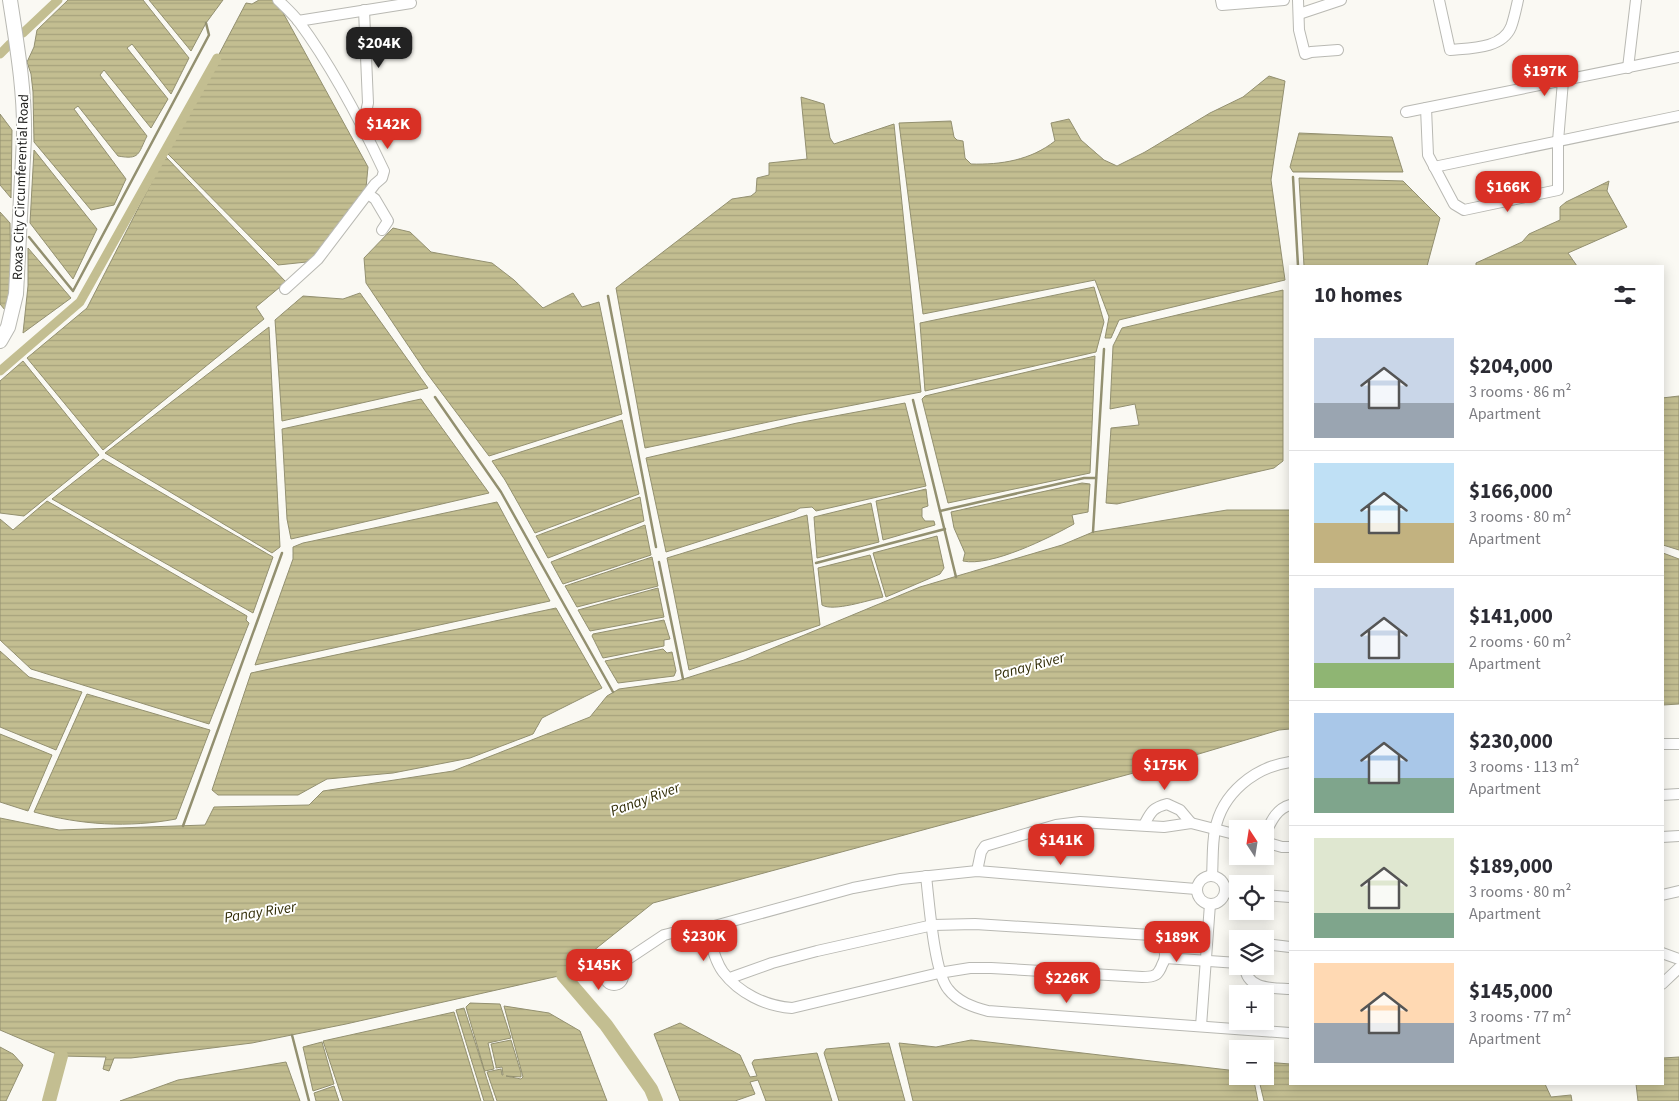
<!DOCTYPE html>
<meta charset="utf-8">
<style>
:root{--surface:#fff;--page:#f2f2f3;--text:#2b2b33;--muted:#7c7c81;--line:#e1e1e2;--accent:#d93025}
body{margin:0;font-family:"Source Sans 3",sans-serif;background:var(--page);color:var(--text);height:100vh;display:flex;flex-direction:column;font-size:19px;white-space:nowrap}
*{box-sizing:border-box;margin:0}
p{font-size:16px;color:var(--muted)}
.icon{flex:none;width:28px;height:28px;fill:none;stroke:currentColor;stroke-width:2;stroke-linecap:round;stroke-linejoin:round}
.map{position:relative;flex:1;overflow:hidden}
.details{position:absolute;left:1289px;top:265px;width:375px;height:820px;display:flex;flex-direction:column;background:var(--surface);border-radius:0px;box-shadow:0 2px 12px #0003}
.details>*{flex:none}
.needle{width:32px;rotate:348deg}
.buttons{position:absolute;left:1229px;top:820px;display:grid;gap:10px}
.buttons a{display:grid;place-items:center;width:45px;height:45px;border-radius:0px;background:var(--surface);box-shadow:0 2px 12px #0003;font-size:25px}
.price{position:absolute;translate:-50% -42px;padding:0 11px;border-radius:10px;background:var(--accent);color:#fff;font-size:16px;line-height:32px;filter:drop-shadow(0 1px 2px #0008)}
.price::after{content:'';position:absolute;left:50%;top:30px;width:15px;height:11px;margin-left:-8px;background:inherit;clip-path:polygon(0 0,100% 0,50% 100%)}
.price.current{background:#222;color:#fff}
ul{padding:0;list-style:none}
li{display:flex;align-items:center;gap:15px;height:125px;padding:0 25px}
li+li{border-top:1px solid var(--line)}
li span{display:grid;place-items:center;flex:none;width:140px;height:100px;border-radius:0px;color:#555}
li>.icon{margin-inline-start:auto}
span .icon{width:60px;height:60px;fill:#fffc;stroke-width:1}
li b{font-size:21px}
h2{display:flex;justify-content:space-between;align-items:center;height:60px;padding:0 25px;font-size:21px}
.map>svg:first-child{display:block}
</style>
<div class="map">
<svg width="1679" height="1101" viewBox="0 0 1679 1101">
<defs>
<pattern id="water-rules" width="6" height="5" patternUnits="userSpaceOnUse" patternTransform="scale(1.25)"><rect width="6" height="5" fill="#c3be91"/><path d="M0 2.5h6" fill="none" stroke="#a7a37d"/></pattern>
</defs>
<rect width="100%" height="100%" fill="#faf9f3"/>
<g fill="url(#water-rules)" stroke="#939070">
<path d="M 68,0 L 143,0 L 189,58 L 171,94 L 132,44 L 127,48 L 168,99 L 151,128 L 104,70 L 100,75 L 147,136 C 138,154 140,160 118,156 L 78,106 L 74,109 L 126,179 L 114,205 L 91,210 L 34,142 L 33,92 L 31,74 L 27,62 L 34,47 L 37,30 Z"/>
<polygon points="149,0 223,0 206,23 191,51"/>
<polygon points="259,0 276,0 368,167 366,188 316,261 278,265 167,153 246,3 252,4"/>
<path d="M 1269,76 L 1285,81 L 1271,180 L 1285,280 L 1119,320 L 1111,338 L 1105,338 L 1109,317 L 1095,280 L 923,314 L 899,123 L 951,121 L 954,137 L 957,140 L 963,141 L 965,158 L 971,164 C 1001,165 1031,160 1055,141 L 1051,123 L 1069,119 L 1081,140 L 1104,160 L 1117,166 L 1145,152 L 1210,113 L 1243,97 Z"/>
<polygon points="801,97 824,104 830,138 834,144 894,124 921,392 797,416 645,448 616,288 732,199 751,196 756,192 757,178 769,175 769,163 807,159"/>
<polygon points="0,114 12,130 11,198 0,185"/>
<polygon points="1299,133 1392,137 1403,172 1293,172 1290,167"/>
<polygon points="34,150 97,229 73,279 30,223"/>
<polygon points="165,156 286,282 256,307 264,319 103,450 27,358 87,308"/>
<polygon points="1299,178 1403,181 1440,218 1427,266 1304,266"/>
<polygon points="1609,181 1607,191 1627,227 1568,253 1577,266 1476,266 1476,263 1522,242 1529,234 1560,220 1560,207 1566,202"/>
<polygon points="0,212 10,223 11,288 5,310 0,304"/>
<polygon points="393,228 410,232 431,252 492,263 514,280 543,308 573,293 582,307 599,302 622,414 489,456 426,372 366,283 364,258"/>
<polygon points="28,248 71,298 23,333 28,286"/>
<polygon points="1094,287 1104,322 1096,352 925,391 920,323"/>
<polygon points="1283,290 1283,461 1274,468 1117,504 1106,503 1111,428 1139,425 1135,404 1110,409 1113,346 1122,328"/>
<polygon points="360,293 428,388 282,421 275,320 303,296 343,299"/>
<polygon points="269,327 280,547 272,553 105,453"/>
<polygon points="1095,356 1090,473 948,503 922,399 925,396"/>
<polygon points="23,361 99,455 24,516 0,513 0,381"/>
<polygon points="1679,396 1679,550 1663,545 1662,398"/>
<polygon points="421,399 489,493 291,539 287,519 282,429"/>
<polygon points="905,403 926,486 816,511 812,507 800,508 795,511 666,552 646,458 797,423"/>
<polygon points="622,420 639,494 535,533 505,480 492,461"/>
<polygon points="103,459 273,557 253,613 52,499"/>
<path d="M 1082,483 L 1090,484 L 1088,512 L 1072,515 L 1074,524 C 1049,538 991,567 963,561 L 965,553 L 954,528 L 951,512 Z"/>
<polygon points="926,489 928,506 922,508 922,517 925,521 934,521 935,525 883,540 876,501"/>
<polygon points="640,497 644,521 548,558 536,536"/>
<polygon points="47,501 247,616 246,620 249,623 209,724 31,669 0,640 0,519 13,530"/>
<polygon points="497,502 550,601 255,665 293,559 293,547 303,543"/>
<polygon points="871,503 879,542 817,558 814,517"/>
<polygon points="1227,510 1290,510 1290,729 1279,730 1152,768 653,903 563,975 346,1024 252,1043 131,1058 114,1058 109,1071 103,1069 106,1057 61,1056 0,1030 0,818 59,830 205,825 214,807 309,805 323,791 453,771 590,717 607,696 619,689 677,681 744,660 920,587 1062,545 1093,532"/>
<polygon points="807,515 820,625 689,670 667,558"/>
<polygon points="645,525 651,555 563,584 551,562"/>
<polygon points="937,536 944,568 940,574 886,597 873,553"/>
<polygon points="1663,553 1679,559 1679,704 1663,705"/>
<path d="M 870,555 L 883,597 C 869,600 833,612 822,605 L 818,568 Z"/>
<polygon points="652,557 658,586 577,607 565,586"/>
<polygon points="658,588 664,617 590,631 578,610"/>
<polygon points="556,608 602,688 542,718 533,734 470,758 393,773 327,779 298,795 218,795 212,790 251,673"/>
<polygon points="664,620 670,639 664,640 664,646 603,658 592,636 593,634"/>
<polygon points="663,649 667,653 672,652 676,671 674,676 618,683 605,661"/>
<polygon points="0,651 29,677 82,692 56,750 0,727"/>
<path d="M 87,694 L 210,730 L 176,819 C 128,828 81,825 34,812 Z"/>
<polygon points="0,734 52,755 28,811 0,802"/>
<polygon points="470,1003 500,1004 511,1038 488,1043 494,1069 485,1071 484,1069 466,1007"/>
<polygon points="504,1006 549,1013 580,1031 607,1101 497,1101 487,1072 501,1069 502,1075 503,1075 502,1067 496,1068 496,1066 491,1044 511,1040 521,1073 521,1077 506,1076 521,1079 523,1077"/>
<polygon points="464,1008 494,1101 484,1101 456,1010"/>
<polygon points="454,1012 481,1101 343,1101 323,1041"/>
<polygon points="680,1023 740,1055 750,1077 757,1076 752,1063 754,1060 817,1053 832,1101 766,1101 758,1080 750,1082 755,1094 735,1101 680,1101 654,1034"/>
<polygon points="971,1040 1237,1071 1238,1076 1253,1076 1258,1101 913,1101 899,1043 936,1047"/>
<polygon points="322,1042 334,1084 313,1091 303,1047"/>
<polygon points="889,1043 905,1101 839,1101 824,1053 826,1049"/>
<polygon points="0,1047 13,1054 23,1065 6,1101 0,1101"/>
<polygon points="1679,1057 1679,1101 1638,1101 1636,1084 1662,1084 1663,1058"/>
<polygon points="286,1062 300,1101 120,1101 178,1080"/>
<polygon points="1265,1062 1290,1064 1290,1084 1545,1084 1551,1097 1571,1095 1572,1101 1264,1101 1258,1076 1265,1076"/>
<polygon points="334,1086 339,1101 316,1101 314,1093"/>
</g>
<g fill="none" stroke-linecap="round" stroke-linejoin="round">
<g stroke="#939070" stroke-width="2.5">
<polyline points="1293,177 1298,266"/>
<polyline points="29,237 73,291 209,35 206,23"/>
<polyline points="608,296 656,547"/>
<polyline points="435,397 501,492 613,692"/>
<polyline points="913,400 956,577"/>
<polyline points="940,511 1084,478 1096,478"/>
<polyline points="1093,532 1104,349"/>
<polyline points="659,562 683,679"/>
<polyline points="816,563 945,529"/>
<polyline points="183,826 282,553"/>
<polyline points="292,1035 309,1101"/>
</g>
<g stroke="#c3be91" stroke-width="9">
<polyline points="23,33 58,0"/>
<polyline points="0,54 10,44"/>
<polyline points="0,371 80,302 217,58"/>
</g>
<g stroke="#c3be91" stroke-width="14">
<polyline points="563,975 606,1025 651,1089 656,1101"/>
<polyline points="49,1101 61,1056"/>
</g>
<defs>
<g id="minor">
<path d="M 278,0 C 285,7 293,14 299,22 C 333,68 360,120 384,171 L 382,178 L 375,184 L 318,259 L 285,289"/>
<polyline points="1221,0 1222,5 1284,0"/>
<polyline points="1298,0 1299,30 1305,54 1311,52 1338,50"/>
<path d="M 1439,0 L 1450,50 C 1470,48 1502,49 1511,27 C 1514,19 1516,9 1518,0"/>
<polyline points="1299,14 1341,0"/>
<polyline points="298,21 411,3"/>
<polyline points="1628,68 1636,0"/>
<polyline points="1426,108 1428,155 1454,204 1464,210 1558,190 1558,141 1563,81"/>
<polyline points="1406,112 1679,57"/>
<polyline points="363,126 368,103 364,10"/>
<polyline points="1434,167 1679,116"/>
<polyline points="368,194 375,199 388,221 382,230"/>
<polyline points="1662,744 1679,744"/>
<polyline points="1662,795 1679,794"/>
<path d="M 1144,825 C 1151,812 1152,808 1167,804 L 1180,810 L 1191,823"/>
<path d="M 1265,834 C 1271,822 1276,809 1290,805"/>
<polyline points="1662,837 1679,836"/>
<polyline points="1265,842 1282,847 1290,847"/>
<polyline points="977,871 981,852 985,846 1056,825 1080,822 1164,827 1191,823 1238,835"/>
<circle cx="1211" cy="890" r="14"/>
<path d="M 926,876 C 929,901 934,972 948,989 C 958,1002 973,1007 988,1011 L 1290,1033"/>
<path d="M 1212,876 C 1213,861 1212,844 1215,830 C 1222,793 1255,767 1290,762"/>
<polyline points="1225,892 1238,893"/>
<polyline points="1265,895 1290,897"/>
<polyline points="1662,895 1679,891"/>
<path d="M 707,928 C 711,942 714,960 723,972 C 739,993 765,1006 792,1008 L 939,973 L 970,968 L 991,968 L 1142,977 C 1146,977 1152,977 1155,975 C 1158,974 1161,968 1162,965 C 1169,953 1163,942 1151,935 L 975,924 L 933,925 L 817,951 L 772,963 L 730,978"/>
<polyline points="1265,944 1290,947"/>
<polyline points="1662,953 1679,959"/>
<polyline points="1165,958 1238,963"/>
<path d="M 1245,966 C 1246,990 1273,988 1290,989"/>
<polyline points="616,967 664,935 688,929 707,928 853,888 901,879 977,871 1196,889"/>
<circle cx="614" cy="976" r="9"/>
<polyline points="1662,984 1679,968"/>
<polyline points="1201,1026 1210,904"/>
</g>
<path id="secondary" d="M 0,341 L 8,327 L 16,294 L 24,138 C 25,91 17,46 10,0"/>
</defs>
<use href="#minor" stroke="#b9b9b3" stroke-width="12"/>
<use href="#secondary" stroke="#b9b9b3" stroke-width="16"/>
<use href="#minor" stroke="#fff" stroke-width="10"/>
<use href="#secondary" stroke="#fff" stroke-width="14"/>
</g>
<g text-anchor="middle" stroke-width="4" stroke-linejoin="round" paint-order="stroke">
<g font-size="14" fill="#242422" stroke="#fffffe">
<text transform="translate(20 187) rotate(-88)" y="5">Roxas City Circumferential Road</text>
</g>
<g font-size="15" font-style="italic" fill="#312c06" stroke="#fffffe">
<text transform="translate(1029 666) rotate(-15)" y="5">Panay River</text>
<text transform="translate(645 799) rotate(-20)" y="5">Panay River</text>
<text transform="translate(260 912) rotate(-9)" y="5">Panay River</text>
</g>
</g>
</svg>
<div class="buttons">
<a><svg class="needle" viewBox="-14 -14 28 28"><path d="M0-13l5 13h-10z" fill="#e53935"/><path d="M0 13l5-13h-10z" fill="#7c7c81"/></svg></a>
<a><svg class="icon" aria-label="locate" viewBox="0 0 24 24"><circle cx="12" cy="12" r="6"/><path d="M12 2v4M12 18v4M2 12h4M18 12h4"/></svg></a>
<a><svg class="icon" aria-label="layers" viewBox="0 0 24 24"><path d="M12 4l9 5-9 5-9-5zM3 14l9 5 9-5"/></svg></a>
<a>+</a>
<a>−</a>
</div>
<b class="price current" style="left:379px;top:69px">$204K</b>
<b class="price" style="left:1545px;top:97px">$197K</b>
<b class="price" style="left:388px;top:150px">$142K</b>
<b class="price" style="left:1508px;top:213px">$166K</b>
<b class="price" style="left:1165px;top:791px">$175K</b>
<b class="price" style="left:1061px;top:866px">$141K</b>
<b class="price" style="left:704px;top:962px">$230K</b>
<b class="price" style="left:1177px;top:963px">$189K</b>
<b class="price" style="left:599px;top:991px">$145K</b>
<b class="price" style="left:1067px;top:1004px">$226K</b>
<section class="details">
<h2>10 homes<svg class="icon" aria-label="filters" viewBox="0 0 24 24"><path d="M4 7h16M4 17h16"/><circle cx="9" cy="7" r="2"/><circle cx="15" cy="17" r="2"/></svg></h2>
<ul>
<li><span style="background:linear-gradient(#c9d6e8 65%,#9aa5b1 0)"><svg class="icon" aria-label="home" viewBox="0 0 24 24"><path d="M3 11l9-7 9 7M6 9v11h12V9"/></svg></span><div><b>$204,000</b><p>3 rooms · 86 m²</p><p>Apartment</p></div></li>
<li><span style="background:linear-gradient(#bfe0f5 60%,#c2b280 0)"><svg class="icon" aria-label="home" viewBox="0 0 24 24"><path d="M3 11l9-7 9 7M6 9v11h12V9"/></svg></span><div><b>$166,000</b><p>3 rooms · 80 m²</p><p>Apartment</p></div></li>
<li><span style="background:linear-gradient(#c9d6e8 75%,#8fb573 0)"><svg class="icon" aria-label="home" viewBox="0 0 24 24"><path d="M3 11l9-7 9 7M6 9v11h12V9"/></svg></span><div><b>$141,000</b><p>2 rooms · 60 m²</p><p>Apartment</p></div></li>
<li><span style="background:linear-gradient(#a9c7e8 65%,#7fa58c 0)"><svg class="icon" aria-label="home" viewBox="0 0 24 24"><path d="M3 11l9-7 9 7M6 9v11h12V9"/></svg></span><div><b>$230,000</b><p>3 rooms · 113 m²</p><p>Apartment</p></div></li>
<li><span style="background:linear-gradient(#dfe7d0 75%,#7fa58c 0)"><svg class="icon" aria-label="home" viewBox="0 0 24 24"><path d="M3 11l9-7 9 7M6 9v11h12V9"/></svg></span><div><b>$189,000</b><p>3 rooms · 80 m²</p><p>Apartment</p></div></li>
<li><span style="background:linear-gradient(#ffd9b3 60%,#9aa5b1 0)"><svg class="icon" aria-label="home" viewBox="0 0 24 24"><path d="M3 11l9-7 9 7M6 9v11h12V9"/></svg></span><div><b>$145,000</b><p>3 rooms · 77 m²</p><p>Apartment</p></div></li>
</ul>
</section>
</div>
